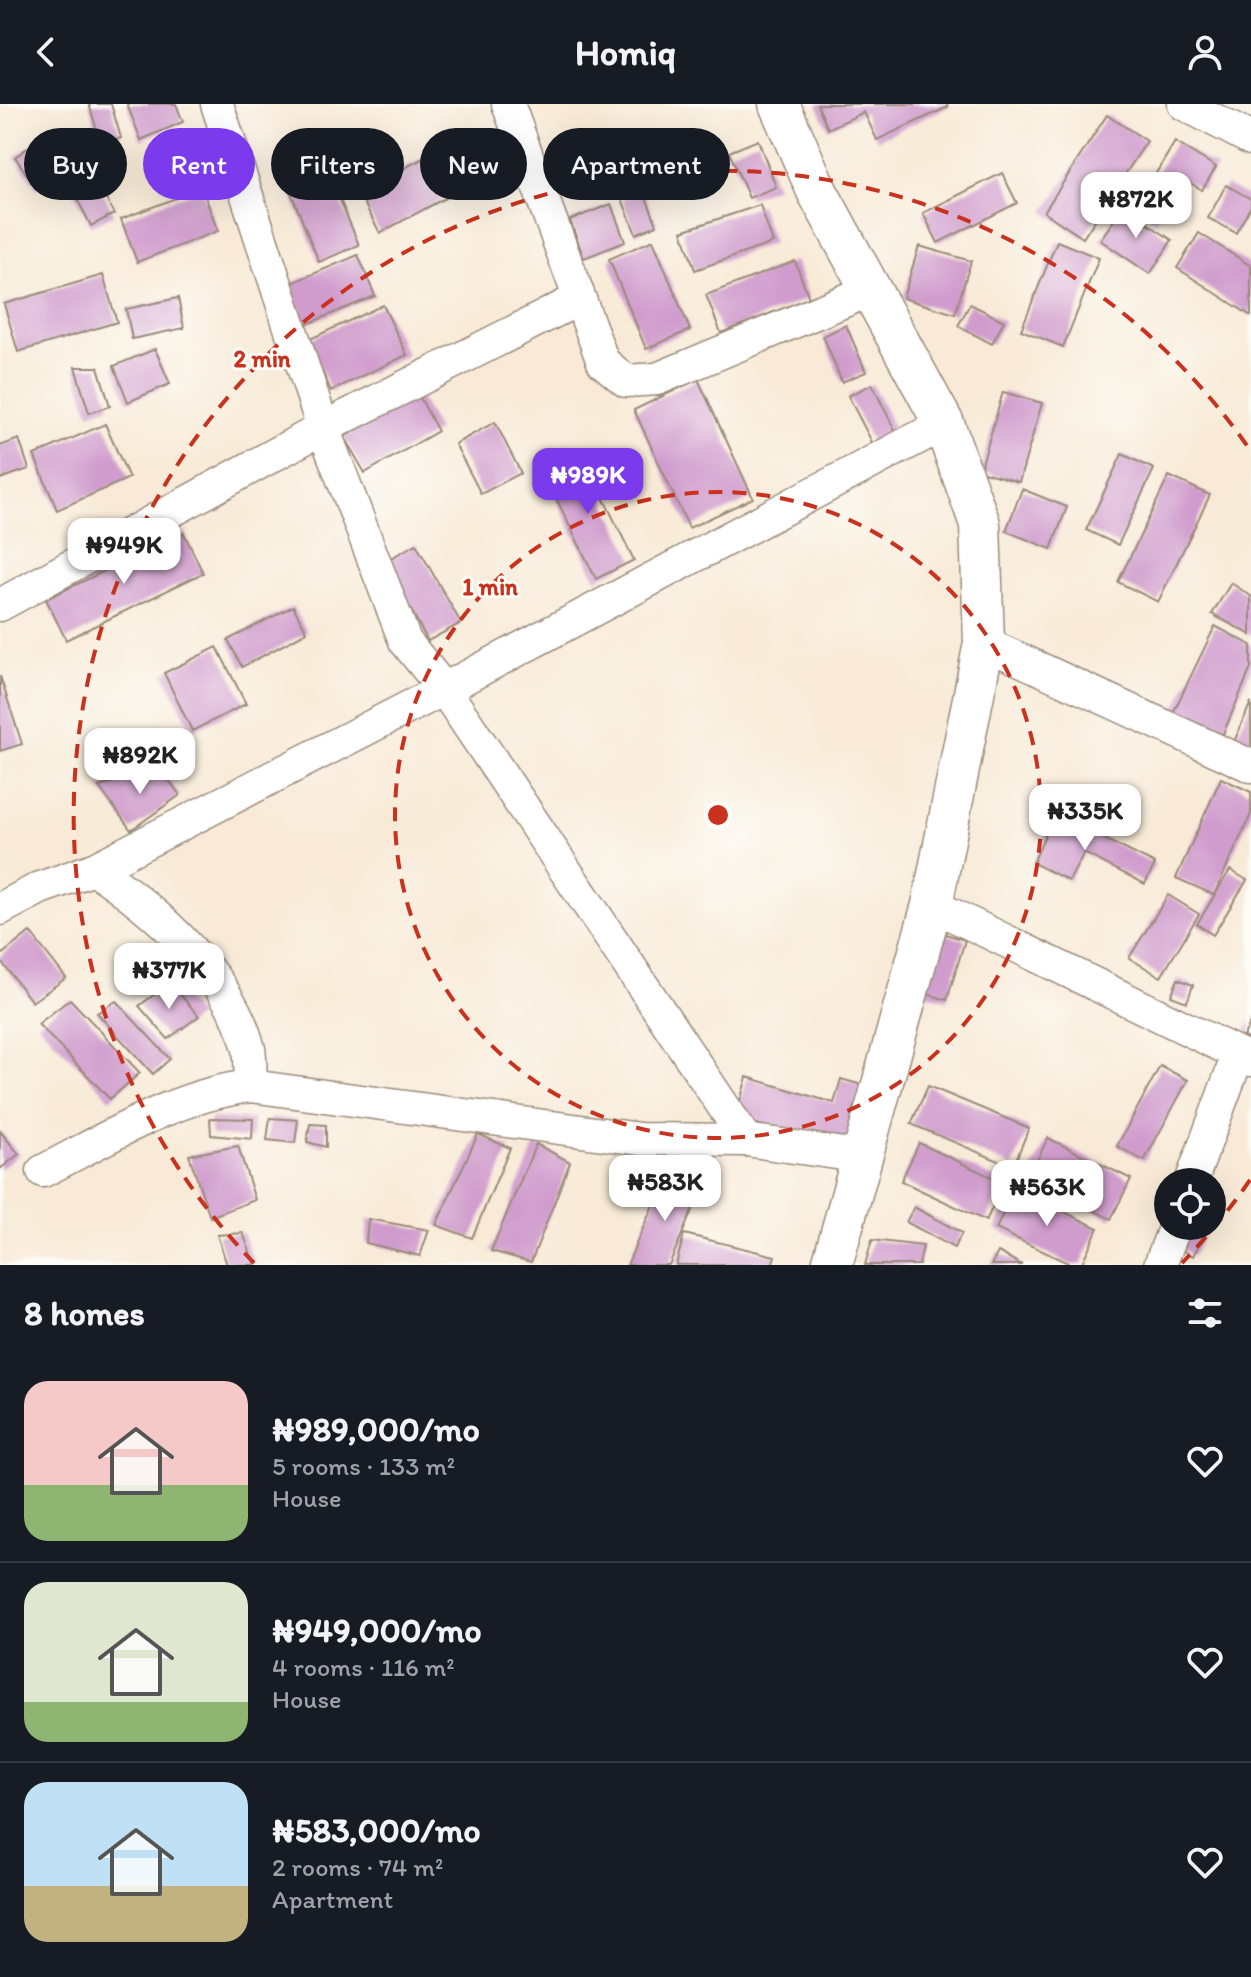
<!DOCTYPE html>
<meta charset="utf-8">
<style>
:root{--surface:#171b24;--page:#20242c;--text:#f1f3f6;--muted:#9ea1a6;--line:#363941;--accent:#7c3aed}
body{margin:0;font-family:Itim,sans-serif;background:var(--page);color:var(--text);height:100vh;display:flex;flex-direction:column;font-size:30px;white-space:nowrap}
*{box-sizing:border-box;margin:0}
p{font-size:26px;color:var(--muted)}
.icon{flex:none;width:44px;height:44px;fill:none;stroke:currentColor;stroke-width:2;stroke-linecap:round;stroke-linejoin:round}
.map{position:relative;height:1161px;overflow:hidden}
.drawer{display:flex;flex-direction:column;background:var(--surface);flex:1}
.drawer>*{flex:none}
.top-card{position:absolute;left:24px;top:24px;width:800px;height:72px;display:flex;gap:16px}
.fabs{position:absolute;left:1154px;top:1064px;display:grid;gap:16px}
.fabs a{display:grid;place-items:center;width:72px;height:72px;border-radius:50%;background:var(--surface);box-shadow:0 8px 32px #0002;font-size:40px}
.price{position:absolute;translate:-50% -68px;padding:0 18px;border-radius:16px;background:#fff;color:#222;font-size:26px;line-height:52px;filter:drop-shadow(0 2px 4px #0008)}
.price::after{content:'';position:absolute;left:50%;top:48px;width:24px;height:18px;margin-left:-12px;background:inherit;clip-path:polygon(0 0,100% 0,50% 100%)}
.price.selected{background:var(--accent);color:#fff}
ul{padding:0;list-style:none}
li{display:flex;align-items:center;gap:24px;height:200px;padding:0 24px}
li+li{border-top:2px solid var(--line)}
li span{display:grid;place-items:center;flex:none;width:224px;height:160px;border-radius:24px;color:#555}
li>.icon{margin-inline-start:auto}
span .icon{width:96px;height:96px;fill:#fffc;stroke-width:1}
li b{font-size:34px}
h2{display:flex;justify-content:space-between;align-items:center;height:96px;padding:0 24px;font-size:34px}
.tag{padding:0 28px;border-radius:36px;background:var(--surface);box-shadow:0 8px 32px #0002;font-size:28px;line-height:72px}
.tag.selected{background:var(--accent);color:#fff}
header{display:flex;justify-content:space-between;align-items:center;height:104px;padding:0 24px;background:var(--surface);font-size:36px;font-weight:800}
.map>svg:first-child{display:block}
</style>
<header><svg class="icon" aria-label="back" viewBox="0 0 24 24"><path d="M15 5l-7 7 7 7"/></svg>Homiq<svg class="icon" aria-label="person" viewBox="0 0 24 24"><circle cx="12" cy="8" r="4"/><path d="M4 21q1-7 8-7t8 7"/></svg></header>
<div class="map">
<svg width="1251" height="1161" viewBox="0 0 1251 1161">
<rect width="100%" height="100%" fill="#fdfcf7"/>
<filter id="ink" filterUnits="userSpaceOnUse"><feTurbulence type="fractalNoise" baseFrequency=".0125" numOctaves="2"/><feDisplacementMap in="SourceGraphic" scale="16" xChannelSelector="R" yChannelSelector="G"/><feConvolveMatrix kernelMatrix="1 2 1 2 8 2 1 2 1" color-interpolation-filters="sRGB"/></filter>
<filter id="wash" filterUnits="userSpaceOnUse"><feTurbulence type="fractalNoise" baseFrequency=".006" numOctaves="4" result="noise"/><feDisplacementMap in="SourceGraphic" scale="32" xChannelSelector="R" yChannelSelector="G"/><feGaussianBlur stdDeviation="1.8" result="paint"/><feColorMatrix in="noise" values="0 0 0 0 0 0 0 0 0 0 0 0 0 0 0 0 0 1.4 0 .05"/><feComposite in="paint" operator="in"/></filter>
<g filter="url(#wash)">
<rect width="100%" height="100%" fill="#f8ead7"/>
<g id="blocks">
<g fill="#d09ccd">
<polygon points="89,0 111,0 121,34 101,40"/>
<polygon points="127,0 176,0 183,18 141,36"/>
<polygon points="817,0 947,0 948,3 877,36 864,8 828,25"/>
<polygon points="1107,11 1147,37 1083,134 1044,108"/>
<polygon points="50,28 72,60 37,85 15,53"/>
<polygon points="758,36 776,83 749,94 729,48"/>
<polygon points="454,38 475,78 380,129 358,88"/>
<polygon points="1175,38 1216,63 1202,86 1182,74 1156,117 1135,104"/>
<polygon points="317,41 359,141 319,158 278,57"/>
<polygon points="89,63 114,110 91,122 67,75"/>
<polygon points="1002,69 1017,99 938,139 923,109"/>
<polygon points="1226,81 1251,95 1251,102 1236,129 1208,114"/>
<polygon points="202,84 218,127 137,158 121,115"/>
<polygon points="643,86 657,121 636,130 622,95"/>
<polygon points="611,100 625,138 584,154 570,116"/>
<polygon points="760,101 773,139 695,166 682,127"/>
<polygon points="1123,103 1172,136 1150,170 1100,136"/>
<polygon points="1199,129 1251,162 1251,212 1177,164"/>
<polygon points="653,136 690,226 646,245 609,155"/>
<polygon points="1057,137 1099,154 1063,243 1021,226"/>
<polygon points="919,142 971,157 955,210 903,194"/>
<polygon points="358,151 375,192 305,221 289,180"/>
<polygon points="795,157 809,194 721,229 706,191"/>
<polygon points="103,171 117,218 18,248 4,200"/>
<polygon points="178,194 184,224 132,235 126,205"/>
<polygon points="970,200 1004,217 992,240 958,222"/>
<polygon points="383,201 407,251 331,287 308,236"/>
<polygon points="846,221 866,268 842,278 823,232"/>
<polygon points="155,245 170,280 128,298 114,262"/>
<polygon points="75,263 98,263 110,302 89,309"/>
<polygon points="698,275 753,394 689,424 634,306"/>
<polygon points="872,280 896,328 873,340 848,292"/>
<polygon points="1003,288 1042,299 1019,378 980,367"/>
<polygon points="418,290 438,327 365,369 344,333"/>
<polygon points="495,318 521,369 481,390 455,340"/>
<polygon points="105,320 129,374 57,406 34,351"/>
<polygon points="19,335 29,365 0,375 0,342"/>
<polygon points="581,349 634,456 596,475 543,368"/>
<polygon points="1122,350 1154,365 1118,441 1086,426"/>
<polygon points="1169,372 1210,391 1158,498 1118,478"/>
<polygon points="1022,385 1067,403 1051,445 1006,427"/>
<polygon points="184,429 203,469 66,536 46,495"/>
<polygon points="416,440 461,519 428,537 384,458"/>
<polygon points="1231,479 1251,492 1251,531 1212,510"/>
<polygon points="293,502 307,528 242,563 228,536"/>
<polygon points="1215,522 1251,541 1251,564 1220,637 1172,611"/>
<polygon points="217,543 246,600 192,627 164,569"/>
<polygon points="0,572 22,640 0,647"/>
<polygon points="1251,598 1251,659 1228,652"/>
<polygon points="159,663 180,691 131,726 99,683"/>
<polygon points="1221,674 1251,688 1251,710 1214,791 1176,774"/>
<polygon points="1054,710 1155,760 1145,780 1084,749 1069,777 1033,759"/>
<polygon points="1230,766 1247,776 1213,831 1197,820"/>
<polygon points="1168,791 1199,810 1161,873 1129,854"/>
<polygon points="30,828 66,874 32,898 0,856 0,852"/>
<polygon points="942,829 965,836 947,896 924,889"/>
<polygon points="1178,875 1193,881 1187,898 1171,892"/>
<polygon points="170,879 199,912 168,935 139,902"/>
<polygon points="70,895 140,969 110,995 38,920"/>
<polygon points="116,897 170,955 153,970 97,909"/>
<polygon points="1251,917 1251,937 1243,933"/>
<polygon points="1160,962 1188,976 1144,1057 1117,1042"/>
<polygon points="747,973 834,999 841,975 862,981 843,1045 735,1014"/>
<polygon points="928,982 1029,1024 1013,1063 911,1020"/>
<polygon points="210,1014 253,1015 252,1035 211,1031"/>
<polygon points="270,1014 298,1016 295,1039 267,1036"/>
<polygon points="310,1020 326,1021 326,1043 307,1038"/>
<polygon points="0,1027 19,1050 0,1065"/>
<polygon points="478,1030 510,1044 472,1134 436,1121"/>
<polygon points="1048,1034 1131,1075 1111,1115 1028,1074"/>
<polygon points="919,1039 1004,1079 986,1117 901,1077"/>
<polygon points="536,1040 570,1058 531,1158 491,1147"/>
<polygon points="238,1042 255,1096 210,1113 189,1051"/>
<polygon points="666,1071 702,1083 669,1161 627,1161"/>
<polygon points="1014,1084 1098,1124 1081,1161 1072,1161 996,1125"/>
<polygon points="914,1103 962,1129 954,1144 906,1118"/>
<polygon points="368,1115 429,1126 420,1152 366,1139"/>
<polygon points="1185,1122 1208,1124 1193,1152 1174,1142"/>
<polygon points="243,1129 255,1161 227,1161 217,1131"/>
<polygon points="684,1130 775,1152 772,1161 676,1161"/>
<polygon points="872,1136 923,1142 919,1161 865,1161"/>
<polygon points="998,1148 1022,1161 991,1161"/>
</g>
</g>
</g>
<g filter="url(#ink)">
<use href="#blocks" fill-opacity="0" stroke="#9a8a7a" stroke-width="2"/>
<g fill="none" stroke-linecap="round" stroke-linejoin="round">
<defs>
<g id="minor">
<polyline points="217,0 323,324 405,537 444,585 746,1036"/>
<polyline points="508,0 603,258 626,277 657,275 873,185"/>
<polyline points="1184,0 1251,35"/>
<polyline points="0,501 323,324 579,195"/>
<polyline points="984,539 1251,662"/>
<path d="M 94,765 C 154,804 231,872 249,945 C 251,957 250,970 251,982"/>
<polyline points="932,801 1251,956"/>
<polyline points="0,805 40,784 94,765 444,585 944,320"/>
<path d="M 43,1067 C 110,1033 175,991 251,982 L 640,1035 L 746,1036 L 864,1053"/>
<polyline points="1191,1078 1238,951"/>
<polyline points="1160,1161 1175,1122"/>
</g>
<polyline id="tertiary" points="779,0 817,87 944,320 980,420 984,539 932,801 832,1161"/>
</defs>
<use href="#minor" stroke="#9a8a7a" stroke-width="35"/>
<use href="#tertiary" stroke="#9a8a7a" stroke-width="43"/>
<use href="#minor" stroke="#fff" stroke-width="32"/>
<use href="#tertiary" stroke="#fff" stroke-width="40"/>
</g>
</g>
<g fill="none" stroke="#c8321e" stroke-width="4" stroke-dasharray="14 10">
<circle cx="718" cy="711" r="323"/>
<path d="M1250 1076A645 645 0 0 1 1182 1159M254 1159A645 645 0 1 1 1250 346"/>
</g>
<circle cx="718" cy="711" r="12" fill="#c8321e" stroke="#fdfcf7" stroke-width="4"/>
<g font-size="24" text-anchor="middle" font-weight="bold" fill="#c8321e" stroke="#fdfcf7" stroke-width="6" stroke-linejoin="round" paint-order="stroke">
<text x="262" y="263">2 min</text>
<text x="490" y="491">1 min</text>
</g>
</svg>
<div class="fabs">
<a><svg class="icon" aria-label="locate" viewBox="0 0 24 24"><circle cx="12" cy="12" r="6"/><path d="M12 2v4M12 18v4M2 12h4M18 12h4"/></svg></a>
</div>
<b class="price" style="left:1136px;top:136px">₦872K</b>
<b class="price selected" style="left:588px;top:412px">₦989K</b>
<b class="price" style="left:124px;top:482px">₦949K</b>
<b class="price" style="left:140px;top:692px">₦892K</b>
<b class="price" style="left:1085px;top:748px">₦335K</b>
<b class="price" style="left:169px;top:907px">₦377K</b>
<b class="price" style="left:665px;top:1119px">₦583K</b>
<b class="price" style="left:1047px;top:1124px">₦563K</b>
<div class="top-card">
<a class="tag">Buy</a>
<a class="tag selected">Rent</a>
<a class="tag">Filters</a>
<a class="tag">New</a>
<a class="tag">Apartment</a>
</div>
</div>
<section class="drawer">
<h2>8 homes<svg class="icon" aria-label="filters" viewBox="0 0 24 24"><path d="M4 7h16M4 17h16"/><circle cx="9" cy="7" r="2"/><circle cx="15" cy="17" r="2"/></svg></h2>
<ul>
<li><span style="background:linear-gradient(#f6c9c9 65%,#8fb573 0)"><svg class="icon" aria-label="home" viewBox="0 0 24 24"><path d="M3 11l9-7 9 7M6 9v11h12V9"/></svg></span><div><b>₦989,000/mo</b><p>5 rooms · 133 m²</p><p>House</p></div><svg class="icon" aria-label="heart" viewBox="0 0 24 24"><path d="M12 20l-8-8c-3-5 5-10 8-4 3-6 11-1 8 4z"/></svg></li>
<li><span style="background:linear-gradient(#dfe7d0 75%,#8fb573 0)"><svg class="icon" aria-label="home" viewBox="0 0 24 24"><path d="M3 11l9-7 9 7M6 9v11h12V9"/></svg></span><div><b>₦949,000/mo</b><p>4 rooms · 116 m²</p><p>House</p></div><svg class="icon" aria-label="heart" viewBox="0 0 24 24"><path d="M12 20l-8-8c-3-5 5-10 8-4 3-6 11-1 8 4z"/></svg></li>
<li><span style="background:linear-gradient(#bfe0f5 65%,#c2b280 0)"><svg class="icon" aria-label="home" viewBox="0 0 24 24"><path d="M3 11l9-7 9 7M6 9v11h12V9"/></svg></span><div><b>₦583,000/mo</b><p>2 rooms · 74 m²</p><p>Apartment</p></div><svg class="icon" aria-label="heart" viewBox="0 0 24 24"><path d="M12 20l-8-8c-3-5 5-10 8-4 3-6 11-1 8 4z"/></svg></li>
</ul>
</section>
